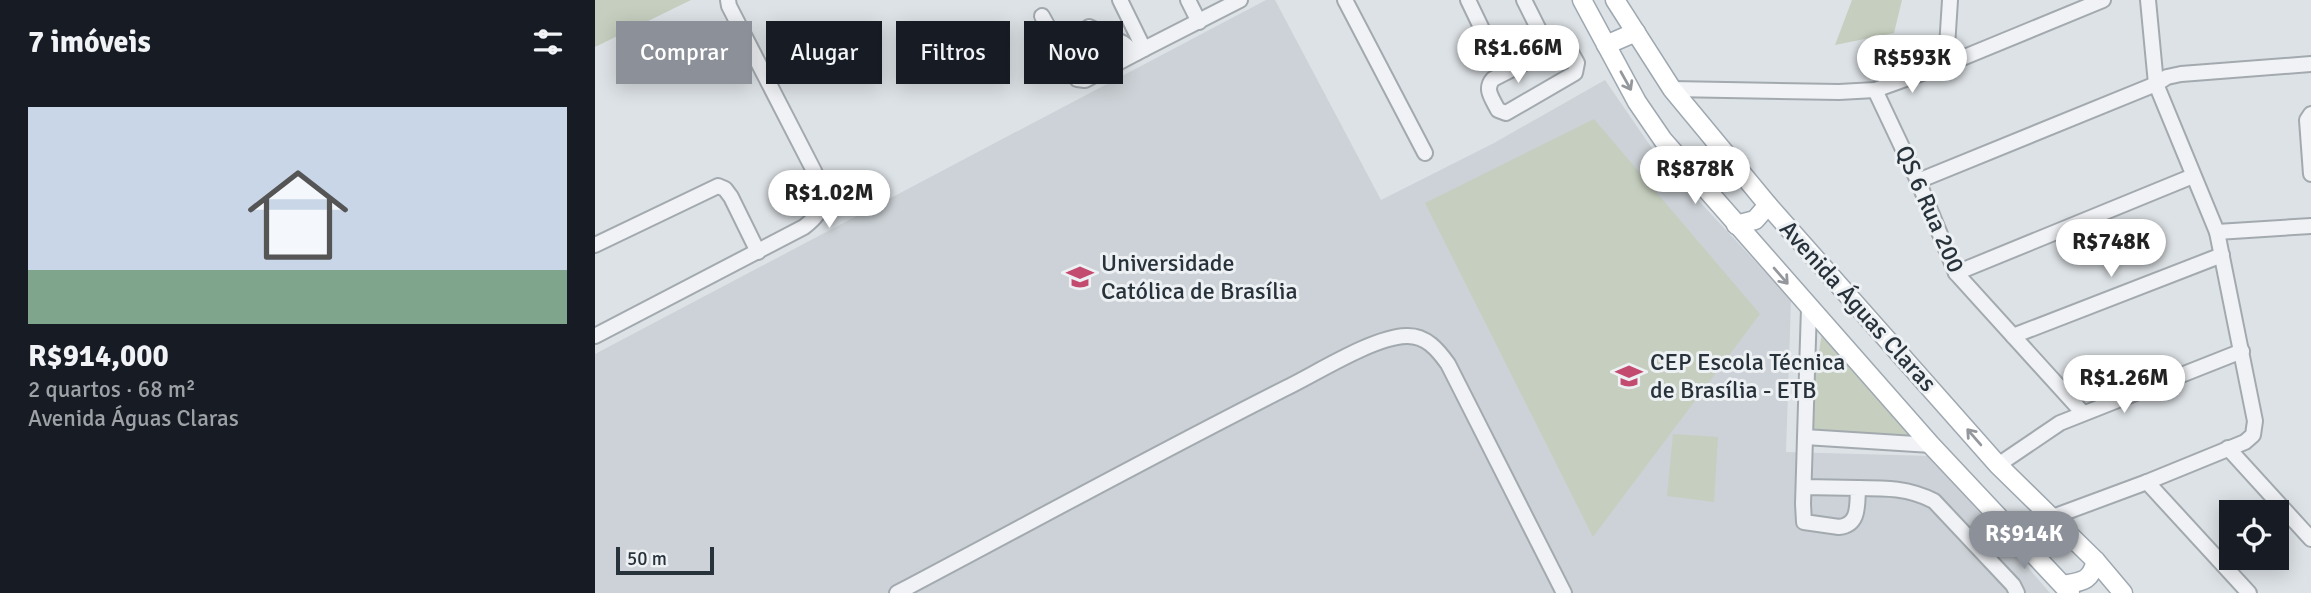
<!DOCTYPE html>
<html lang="pt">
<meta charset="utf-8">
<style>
:root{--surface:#171b24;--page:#20242c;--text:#f1f3f6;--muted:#9ea1a6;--accent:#8c9099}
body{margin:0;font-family:Signika,sans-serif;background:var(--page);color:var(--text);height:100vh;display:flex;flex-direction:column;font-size:26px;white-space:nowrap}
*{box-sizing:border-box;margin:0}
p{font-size:23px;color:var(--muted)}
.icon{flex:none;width:38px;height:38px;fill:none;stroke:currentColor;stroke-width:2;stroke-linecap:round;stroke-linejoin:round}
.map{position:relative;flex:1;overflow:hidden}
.sheet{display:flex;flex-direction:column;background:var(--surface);width:595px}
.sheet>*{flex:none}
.banner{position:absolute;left:21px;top:21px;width:665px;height:63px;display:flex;gap:14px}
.fabs{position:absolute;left:1624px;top:500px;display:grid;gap:14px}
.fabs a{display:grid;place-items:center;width:70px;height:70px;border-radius:0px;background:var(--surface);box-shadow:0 4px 18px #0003;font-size:35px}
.scale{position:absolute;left:21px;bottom:18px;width:98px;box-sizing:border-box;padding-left:7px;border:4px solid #28323b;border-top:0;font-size:19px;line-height:24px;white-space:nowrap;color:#28323b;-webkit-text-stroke:5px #edf1f4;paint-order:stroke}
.price{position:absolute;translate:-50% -60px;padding:0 16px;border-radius:24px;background:#fff;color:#222;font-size:23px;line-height:46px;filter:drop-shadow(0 2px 4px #0008)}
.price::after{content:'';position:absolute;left:50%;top:42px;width:21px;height:16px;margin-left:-10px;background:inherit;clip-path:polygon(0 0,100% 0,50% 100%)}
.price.selected{background:var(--accent);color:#fff}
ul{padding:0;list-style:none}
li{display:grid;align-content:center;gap:14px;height:371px;padding:0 28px}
li span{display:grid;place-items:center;height:217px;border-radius:0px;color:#555}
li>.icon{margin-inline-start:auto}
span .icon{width:126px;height:126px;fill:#fffc;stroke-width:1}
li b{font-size:30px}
h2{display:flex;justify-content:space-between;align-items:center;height:84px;padding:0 28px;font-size:30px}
.tag{padding:0 24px;border-radius:0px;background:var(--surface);box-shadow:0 4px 18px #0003;font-size:24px;line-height:63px}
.tag.selected{background:var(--accent);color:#fff}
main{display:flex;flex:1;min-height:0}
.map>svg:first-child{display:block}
</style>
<main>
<section class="sheet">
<h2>7 imóveis<svg class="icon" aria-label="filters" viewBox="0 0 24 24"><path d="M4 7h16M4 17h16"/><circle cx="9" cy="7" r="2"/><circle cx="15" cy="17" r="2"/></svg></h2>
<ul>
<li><span style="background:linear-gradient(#c9d6e8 75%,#7fa58c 0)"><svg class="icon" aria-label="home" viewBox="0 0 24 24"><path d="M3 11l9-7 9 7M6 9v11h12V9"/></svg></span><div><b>R$914,000</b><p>2 quartos · 68 m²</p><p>Avenida Águas Claras</p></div></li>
</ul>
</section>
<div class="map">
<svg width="1716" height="593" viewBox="0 0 1716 593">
<rect width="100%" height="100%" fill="#dde2e6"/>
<polygon fill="#ccd2d7" points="671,0 680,0 786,200 899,143 1010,80 1063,157 1196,300 1191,452 1336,456 1455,593 0,593 0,354"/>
<g fill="#c6cfbf">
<polygon points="0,0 96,0 0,47"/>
<polygon points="1257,0 1307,0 1299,33 1240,45"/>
<polygon points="999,119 1165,314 998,537 830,203"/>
<polygon points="1227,333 1325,444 1210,437"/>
<polygon points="1078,434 1123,437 1119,502 1072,496"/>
</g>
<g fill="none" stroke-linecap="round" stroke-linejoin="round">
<defs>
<g id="minor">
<polyline points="525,0 549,49 645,0"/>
<polyline points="593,0 604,22"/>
<polyline points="750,0 830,153"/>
<polyline points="873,0 908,73"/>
<polyline points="929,0 954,50"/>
<polyline points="1553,0 1561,84 1622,232"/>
<polyline points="447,16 482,79 490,80 549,49"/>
<polyline points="494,27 528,43 541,53"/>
<path d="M 966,44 L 973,47 L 982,63 L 980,73 L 911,113 L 903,110 C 897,98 889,89 898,79 Z"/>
<polyline points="1355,63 1352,47 1355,0"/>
<polyline points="1077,89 1244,92 1280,90 1355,63 1508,0"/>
<polyline points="1280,90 1323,181 1361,273 1488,413"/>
<polyline points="1716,114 1712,120 1716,174"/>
<polyline points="1323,181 1561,84 1572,77 1586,74 1716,64"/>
<polyline points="0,245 123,186 130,189 136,197 163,252"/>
<polyline points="1361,273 1598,176"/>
<polyline points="1214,307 1210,437 1336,445"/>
<path d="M 0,336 L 209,227 C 234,208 229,198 219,171 L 134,6 L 133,0"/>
<polyline points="1418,336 1627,255"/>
<polyline points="1633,448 1716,539"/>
<polyline points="1403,465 1465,423 1647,351"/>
<path d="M 1209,487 L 1263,488 C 1262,504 1265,525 1244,527 L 1209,522 L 1208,504 L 1210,437"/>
<path d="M 1263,488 C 1291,488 1314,488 1339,501 L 1418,585 L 1422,593"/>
<polyline points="1455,518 1552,482"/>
<path d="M 302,593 C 431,525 560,454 691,388 C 722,373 778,337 811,336 C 831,335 843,350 853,364 L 969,593"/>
<polyline points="1654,593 1552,482 1650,442 1658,435 1660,421 1622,232 1716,226"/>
</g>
<g id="major">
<polyline points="987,0 1042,102 1068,140 1336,445 1475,593"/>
<polyline points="1020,0 1077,89 1173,205 1403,465 1501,561 1528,593"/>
<polyline points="1011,45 1041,32"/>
<polyline points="1141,225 1160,220 1173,205"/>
<path d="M 1468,585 C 1488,581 1495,582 1501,561"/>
</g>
</defs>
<use href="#minor" stroke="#a3aaaf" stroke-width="18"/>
<use href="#major" stroke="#9ea8b1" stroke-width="21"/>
<use href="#minor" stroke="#f0f2f5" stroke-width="14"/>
<use href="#major" stroke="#fff" stroke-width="18"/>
</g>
<defs><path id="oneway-shaft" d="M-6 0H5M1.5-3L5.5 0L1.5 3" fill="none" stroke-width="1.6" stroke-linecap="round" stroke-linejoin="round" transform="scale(1.75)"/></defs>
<g stroke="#94989d">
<use href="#oneway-shaft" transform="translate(1031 81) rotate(61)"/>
<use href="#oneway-shaft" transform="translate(1186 276) rotate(49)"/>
<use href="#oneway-shaft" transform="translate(1379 437) rotate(-131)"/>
</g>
<defs>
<symbol id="university-bare" viewBox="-9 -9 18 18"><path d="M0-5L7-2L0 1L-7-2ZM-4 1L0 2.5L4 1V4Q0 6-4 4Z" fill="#c34b70" stroke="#edf1f4" stroke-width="2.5" paint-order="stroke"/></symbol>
</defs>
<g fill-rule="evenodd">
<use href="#university-bare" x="466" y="258" width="38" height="38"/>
<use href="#university-bare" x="1015" y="357" width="38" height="38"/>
</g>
<g text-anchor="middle" stroke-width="6" stroke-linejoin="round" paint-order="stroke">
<g font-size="24" fill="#28323b" stroke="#edf1f4">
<text transform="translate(1335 209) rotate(66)" y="8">QS 6 Rua 200</text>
<text transform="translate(1263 306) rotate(48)" y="8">Avenida Águas Claras</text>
</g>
<g font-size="24" fill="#28323b" stroke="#edf1f4" text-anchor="start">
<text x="506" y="271">Universidade<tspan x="506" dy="28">Católica de Brasília</tspan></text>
<text x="1055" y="370">CEP Escola Técnica<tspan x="1055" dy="28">de Brasília - ETB</tspan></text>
</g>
</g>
</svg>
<div class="fabs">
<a><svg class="icon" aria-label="locate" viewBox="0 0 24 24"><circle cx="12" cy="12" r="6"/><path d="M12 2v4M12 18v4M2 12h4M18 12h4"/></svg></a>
</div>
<div class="scale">50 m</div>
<b class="price" style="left:923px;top:85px">R$1.66M</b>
<b class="price" style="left:1317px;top:95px">R$593K</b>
<b class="price" style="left:1100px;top:206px">R$878K</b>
<b class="price" style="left:234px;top:230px">R$1.02M</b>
<b class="price" style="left:1516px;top:279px">R$748K</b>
<b class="price" style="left:1529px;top:415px">R$1.26M</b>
<b class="price selected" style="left:1429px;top:571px">R$914K</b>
<div class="banner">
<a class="tag selected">Comprar</a>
<a class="tag">Alugar</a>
<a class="tag">Filtros</a>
<a class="tag">Novo</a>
</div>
</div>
</main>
